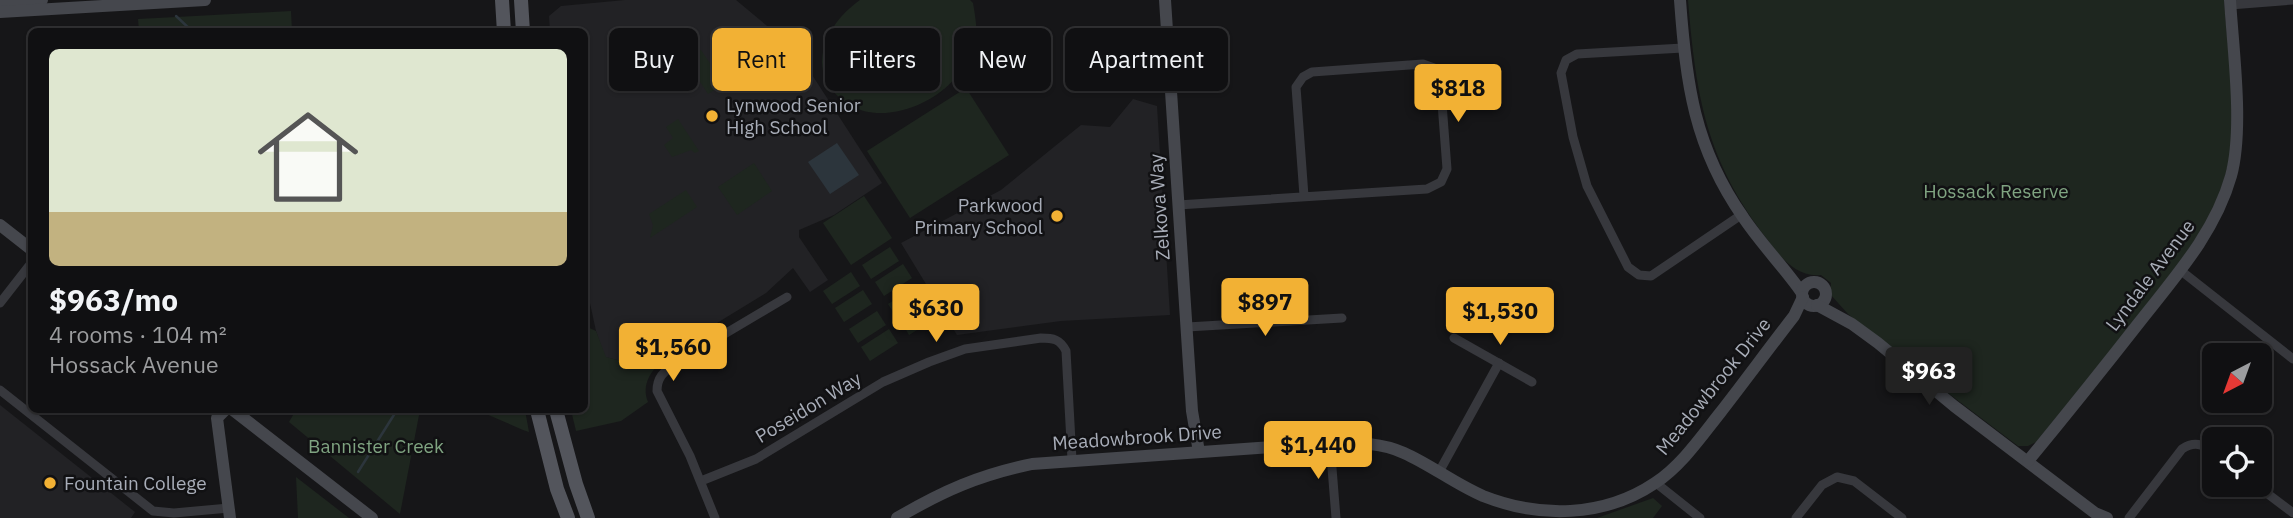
<!DOCTYPE html>
<meta charset="utf-8">
<style>
:root{--surface:#101012;--page:#19191b;--text:#f1f3f6;--muted:#9c9d9f;--line:#303032;--accent:#f2b134}
body{margin:0;font-family:"IBM Plex Sans",sans-serif;background:var(--page);color:var(--text);height:100vh;display:flex;flex-direction:column;font-size:26px;white-space:nowrap}
*{box-sizing:border-box;margin:0}
p{font-size:23px;color:var(--muted)}
.icon{flex:none;width:38px;height:38px;fill:none;stroke:currentColor;stroke-width:2;stroke-linecap:round;stroke-linejoin:round}
.map{position:relative;flex:1;overflow:hidden}
.drawer{position:absolute;left:28px;top:28px;width:560px;height:385px;display:flex;flex-direction:column;background:var(--surface);border-radius:10px;box-shadow:0 2px 5px #0004,0 0 0 2px var(--line)}
.drawer>*{flex:none}
.hud{position:absolute;left:609px;top:28px;width:665px;height:63px;display:flex;gap:14px}
.needle{width:46px;rotate:221deg}
.buttons{position:absolute;left:2202px;top:343px;display:grid;gap:14px}
.buttons a{display:grid;place-items:center;width:70px;height:70px;border-radius:10px;background:var(--surface);box-shadow:0 2px 5px #0004,0 0 0 2px var(--line);font-size:35px}
.price{position:absolute;translate:-50% -60px;padding:0 16px;border-radius:7px;background:var(--accent);color:#111;font-size:23px;line-height:46px;filter:drop-shadow(0 2px 4px #0008)}
.price::after{content:'';position:absolute;left:50%;top:42px;width:21px;height:16px;margin-left:-10px;background:inherit;clip-path:polygon(0 0,100% 0,50% 100%)}
.price.current{background:#222;color:#fff}
ul{padding:0;list-style:none}
li{display:grid;align-content:center;gap:14px;height:371px;padding:0 21px}
li+li{border-top:2px solid var(--line)}
li span{display:grid;place-items:center;height:217px;border-radius:10px;color:#555}
li>.icon{margin-inline-start:auto}
span .icon{width:126px;height:126px;fill:#fffc;stroke-width:1}
li b{font-size:30px}
.tag{padding:0 24px;border-radius:10px;background:var(--surface);box-shadow:0 2px 5px #0004,0 0 0 2px var(--line);font-size:24px;line-height:63px}
.tag.current{background:var(--accent);color:#111}
.map>svg:first-child{display:block}
</style>
<div class="map">
<svg width="2293" height="518" viewBox="0 0 2293 518">
<rect width="100%" height="100%" fill="#161618"/>
<g fill="#222225">
<polygon points="625,0 736,0 796,50 882,183 834,215 799,230 799,237 828,280 810,292 793,268 766,293 663,356 633,364 605,357 596,331 585,280 584,32 550,31 549,16 561,6"/>
<polygon points="1133,99 1157,106 1170,315 1061,321 957,335 901,243 1001,190 1081,125 1110,127"/>
<polygon points="0,405 135,512 131,518 0,518"/>
</g>
<g fill="#1e261f">
<path d="M 860,0 L 970,0 L 973,3 C 979,37 979,49 956,77 C 934,105 882,125 850,105 C 802,76 823,26 860,0 Z"/>
<path d="M 1688,0 L 2224,0 C 2227,49 2239,117 2228,164 C 2215,225 2173,270 2136,318 C 2103,360 2070,401 2036,442 L 2028,446 L 2018,446 L 1903,359 L 1848,314 L 1830,294 L 1831,283 L 1821,275 C 1797,278 1780,257 1767,239 C 1706,160 1696,97 1688,0 Z"/>
<polygon points="291,11 292,31 139,31 138,19"/>
<polygon points="701,50 724,84 708,94 686,60"/>
<polygon points="966,88 1009,155 910,218 867,151"/>
<polygon points="678,119 699,151 695,153 691,150 672,157 664,145 673,138 666,127"/>
<polygon points="754,163 772,191 737,215 718,187"/>
<polygon points="686,190 697,207 650,238 653,225 649,214"/>
<polygon points="864,196 892,238 851,265 823,223"/>
<polygon points="890,247 899,261 871,279 862,265"/>
<polygon points="903,264 912,278 884,296 875,282"/>
<polygon points="851,272 860,286 832,304 823,291"/>
<polygon points="916,286 925,299 897,318 888,304"/>
<polygon points="863,290 872,304 844,322 835,308"/>
<polygon points="929,303 938,317 909,335 901,321"/>
<polygon points="877,311 886,325 858,343 849,329"/>
<path d="M 585,326 L 596,331 L 606,357 L 633,364 L 663,356 L 665,360 C 651,369 641,385 648,402 L 621,421 L 576,431 L 571,410 L 584,410 Z"/>
<polygon points="889,329 898,343 870,361 861,347"/>
<polygon points="296,410 420,410 400,514 289,422"/>
<polygon points="477,410 525,410 529,432 523,430"/>
<polygon points="296,477 349,518 298,518"/>
<polygon points="1653,498 1662,506 1653,518 1597,518"/>
</g>
<polygon fill="#2c353c" points="837,143 859,175 830,194 808,162"/>
<g fill="none" stroke-linecap="round" stroke-linejoin="round">
<g stroke="#2c353c" stroke-width="2.5">
<polyline points="176,16 193,32"/>
<polyline points="358,472 397,410"/>
</g>
<g stroke="#37383d" stroke-width="9">
<polyline points="2230,5 2293,0"/>
<polyline points="1683,48 1577,54 1566,60 1561,73 1573,137 1587,186 1628,267 1639,275 1651,276 1741,215"/>
<polyline points="1178,205 1427,189 1441,182 1447,169 1440,77 1434,68 1423,64 1312,72 1303,77 1296,87 1304,196"/>
<polyline points="2180,270 2293,359"/>
<polyline points="0,303 32,262"/>
<polyline points="1187,327 1342,318"/>
<polyline points="1454,338 1532,382"/>
<polyline points="0,390 153,511 174,513 229,508"/>
<polyline points="1330,443 1336,518"/>
<polyline points="1439,472 1499,363"/>
<path d="M 701,481 L 756,459 L 883,382 L 929,362 L 965,349 L 1041,338 C 1053,338 1060,339 1066,351 L 1072,460"/>
<polyline points="1656,483 1700,518"/>
<polyline points="2256,485 2293,513"/>
<path d="M 715,518 L 690,456 L 657,391 C 657,377 664,372 674,364 L 787,297"/>
<polyline points="1796,518 1822,485 1837,477 1854,481 1902,518"/>
<path d="M 2129,518 L 2182,449 C 2194,441 2203,444 2214,452"/>
</g>
<g stroke="#45474d" stroke-width="12">
<polyline points="1165,0 1192,411 1199,452"/>
<path d="M 1680,0 C 1686,83 1694,147 1743,217 C 1761,244 1784,267 1802,293"/>
<polyline points="0,3 42,0"/>
<polyline points="0,12 205,0"/>
<polyline points="0,225 32,250"/>
<circle cx="1814" cy="294" r="12"/>
<polyline points="1817,305 1852,324 1878,343 1954,406 2095,513 2107,518"/>
<polyline points="225,410 217,418 230,518"/>
<polyline points="233,410 372,518"/>
<path d="M 2028,461 C 2065,416 2102,370 2138,324 C 2174,278 2215,233 2231,176 C 2244,128 2233,50 2230,0"/>
<path d="M 897,518 C 943,491 979,475 1032,464 L 1330,443 C 1355,443 1380,442 1404,453 C 1431,465 1455,484 1483,496 C 1539,518 1603,518 1655,483 C 1681,466 1701,437 1720,413 C 1745,381 1769,348 1794,316 L 1803,297"/>
</g>
<g stroke="#53555c" stroke-width="14">
<polyline points="502,0 504,32"/>
<polyline points="521,0 523,32"/>
<polyline points="537,410 557,489 568,518"/>
<polyline points="556,410 576,484 588,518"/>
</g>
</g>
<g fill="#f2b134" stroke="#111113" stroke-width="2.5">
<circle cx="712" cy="116" r="7"/>
<circle cx="1057" cy="216" r="7"/>
<circle cx="50" cy="483" r="7"/>
</g>
<g text-anchor="middle" stroke-width="5" stroke-linejoin="round" paint-order="stroke">
<g font-size="19" fill="#a8adb8" stroke="#111113" text-anchor="start">
<text x="726" y="112">Lynwood Senior<tspan x="726" dy="22">High School</tspan></text>
<text x="1043" y="212" text-anchor="end">Parkwood<tspan x="1043" dy="22">Primary School</tspan></text>
<text x="64" y="490">Fountain College</text>
</g>
<g font-size="19" fill="#7fa381" stroke="#111113">
<text x="1996" y="198">Hossack Reserve</text>
<text x="376" y="453">Bannister Creek</text>
</g>
<g font-size="19" fill="#a8adb8" stroke="#111113">
<text transform="translate(1159 207) rotate(-94)" y="7">Zelkova Way</text>
<text transform="translate(2150 275) rotate(-53)" y="7">Lyndale Avenue</text>
<text transform="translate(1713 386) rotate(-51)" y="7">Meadowbrook Drive</text>
<text transform="translate(808 407) rotate(-31)" y="7">Poseidon Way</text>
<text transform="translate(1137 437) rotate(-4)" y="7">Meadowbrook Drive</text>
</g>
</g>
</svg>
<div class="buttons">
<a><svg class="needle" viewBox="-14 -14 28 28"><path d="M0-13l5 13h-10z" fill="#e53935"/><path d="M0 13l5-13h-10z" fill="#9c9d9f"/></svg></a>
<a><svg class="icon" aria-label="locate" viewBox="0 0 24 24"><circle cx="12" cy="12" r="6"/><path d="M12 2v4M12 18v4M2 12h4M18 12h4"/></svg></a>
</div>
<b class="price" style="left:1458px;top:124px">$818</b>
<b class="price" style="left:1265px;top:338px">$897</b>
<b class="price" style="left:936px;top:344px">$630</b>
<b class="price" style="left:1500px;top:347px">$1,530</b>
<b class="price" style="left:673px;top:383px">$1,560</b>
<b class="price current" style="left:1929px;top:407px">$963</b>
<b class="price" style="left:1318px;top:481px">$1,440</b>
<div class="hud">
<a class="tag">Buy</a>
<a class="tag current">Rent</a>
<a class="tag">Filters</a>
<a class="tag">New</a>
<a class="tag">Apartment</a>
</div>
<section class="drawer">
<ul>
<li><span style="background:linear-gradient(#dfe7d0 75%,#c2b280 0)"><svg class="icon" aria-label="home" viewBox="0 0 24 24"><path d="M3 11l9-7 9 7M6 9v11h12V9"/></svg></span><div><b>$963/mo</b><p>4 rooms · 104 m²</p><p>Hossack Avenue</p></div></li>
</ul>
</section>
</div>
